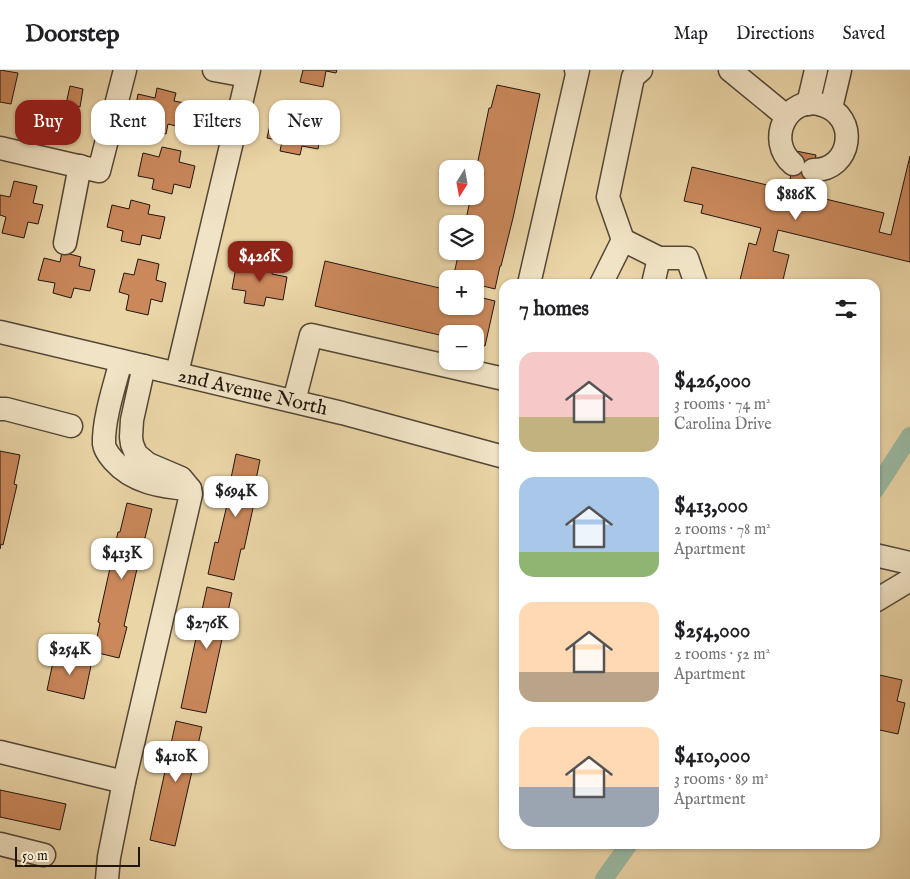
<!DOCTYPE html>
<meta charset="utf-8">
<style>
:root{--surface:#fff;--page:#f2f2f2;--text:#202124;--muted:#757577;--line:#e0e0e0;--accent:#8f2418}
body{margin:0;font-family:"IM FELL English",serif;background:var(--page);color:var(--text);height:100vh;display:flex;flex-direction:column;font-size:19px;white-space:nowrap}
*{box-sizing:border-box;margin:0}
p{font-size:16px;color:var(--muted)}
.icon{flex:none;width:28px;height:28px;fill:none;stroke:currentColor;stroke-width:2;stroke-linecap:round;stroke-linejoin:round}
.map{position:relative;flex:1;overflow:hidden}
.side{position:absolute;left:499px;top:209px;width:381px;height:570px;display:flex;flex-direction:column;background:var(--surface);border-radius:15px;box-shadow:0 1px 4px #0004}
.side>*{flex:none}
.banner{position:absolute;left:15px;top:30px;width:409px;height:45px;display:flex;gap:10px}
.needle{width:32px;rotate:191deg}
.buttons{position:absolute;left:439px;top:90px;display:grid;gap:10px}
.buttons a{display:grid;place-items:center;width:45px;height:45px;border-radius:10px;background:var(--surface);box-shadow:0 1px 4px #0004;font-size:25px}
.scale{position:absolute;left:15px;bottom:12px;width:125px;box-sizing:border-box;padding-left:5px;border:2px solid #211610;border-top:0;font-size:14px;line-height:18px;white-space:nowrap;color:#211610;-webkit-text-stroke:4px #f1e4c6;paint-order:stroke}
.price{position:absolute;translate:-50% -42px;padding:0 11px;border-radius:10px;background:#fff;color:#222;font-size:16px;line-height:32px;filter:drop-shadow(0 1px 2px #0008)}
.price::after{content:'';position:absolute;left:50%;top:30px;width:15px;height:11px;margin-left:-8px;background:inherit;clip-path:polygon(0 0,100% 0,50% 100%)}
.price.on{background:var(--accent);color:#fff}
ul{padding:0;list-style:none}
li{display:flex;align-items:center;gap:15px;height:125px;padding:0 20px}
li span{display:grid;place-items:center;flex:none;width:140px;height:100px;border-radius:15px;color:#555}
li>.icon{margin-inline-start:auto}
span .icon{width:60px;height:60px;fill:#fffc;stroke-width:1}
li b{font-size:21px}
h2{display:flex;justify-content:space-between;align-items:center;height:60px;padding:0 20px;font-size:21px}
.chip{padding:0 18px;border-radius:15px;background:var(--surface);box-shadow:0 1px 4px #0004;font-size:18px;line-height:45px}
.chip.on{background:var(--accent);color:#fff}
header{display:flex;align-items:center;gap:30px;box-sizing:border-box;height:70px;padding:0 25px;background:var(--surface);border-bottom:1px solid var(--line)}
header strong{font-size:24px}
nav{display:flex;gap:28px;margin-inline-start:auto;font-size:18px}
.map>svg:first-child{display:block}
</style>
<header>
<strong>Doorstep</strong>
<nav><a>Map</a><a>Directions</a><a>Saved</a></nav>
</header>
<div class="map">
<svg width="910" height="809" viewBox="0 0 910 809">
<rect width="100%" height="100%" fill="#ead5a7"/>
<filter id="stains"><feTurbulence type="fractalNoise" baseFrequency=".004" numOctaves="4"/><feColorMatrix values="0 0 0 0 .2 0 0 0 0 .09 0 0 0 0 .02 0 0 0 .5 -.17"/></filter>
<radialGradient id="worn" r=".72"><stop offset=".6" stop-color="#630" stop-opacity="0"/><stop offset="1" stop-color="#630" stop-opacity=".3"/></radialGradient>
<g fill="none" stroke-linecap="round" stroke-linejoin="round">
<g stroke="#99b9a3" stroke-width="18">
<polyline points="875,420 910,366"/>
<polyline points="604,809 629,774"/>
</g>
</g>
<g fill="#ca885b" stroke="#211610">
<polygon points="0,0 18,3 11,34 0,32"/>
<polygon points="303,0 337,0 336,3 326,1 323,17 300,12"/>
<polygon points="497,15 540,24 513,148 501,196 500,196 495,219 475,214 475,209 453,209 459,181 475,181 475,154 465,154 471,126 475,126 475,105 489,38 491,38"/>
<polygon points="70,16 83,19 80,37 66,34"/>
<polygon points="157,18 176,23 174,31 190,34 184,58 168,54 166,64 147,59 149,49 134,46 138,24 155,28"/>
<polygon points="291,40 308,43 306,53 322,57 318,79 302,76 300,85 280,81 282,71 267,68 272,46 289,50"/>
<polygon points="162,77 181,81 179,92 195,96 190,118 174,114 172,124 152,119 154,109 138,106 143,83 159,87"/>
<polygon points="796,81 816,85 810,114 790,109"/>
<polygon points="910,86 910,192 778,160 773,181 789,185 782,214 739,214 749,173 756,175 761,158 701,143 703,135 684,131 692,97 884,143 879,162 891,165"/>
<polygon points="14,111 37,116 33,133 43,135 38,154 28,152 24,168 2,163 6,147 0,145 0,125 10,127"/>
<polygon points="131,130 150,135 148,144 165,147 160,169 142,165 140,175 121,171 123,161 107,157 112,135 129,139"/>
<polygon points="62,182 81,187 79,196 95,200 90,221 74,218 71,228 53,223 55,213 38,210 44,188 60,192"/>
<polygon points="138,189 159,194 156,210 166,213 162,232 151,229 148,245 126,240 129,225 119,222 124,203 134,205"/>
<polygon points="253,190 274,195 272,204 287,207 283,230 266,227 264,236 244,233 246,221 232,219 236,197 251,200"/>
<polygon points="325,191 448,220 448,236 475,236 475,226 495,231 485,276 475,273 475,264 448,264 448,267 315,236"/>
<polygon points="0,381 20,385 14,414 17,415 3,475 1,474 0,479"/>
<polygon points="236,384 260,390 254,419 257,420 244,479 241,479 234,510 208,504 215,472 218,473 232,414 230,413"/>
<polygon points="127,433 152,439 145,468 144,468 124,556 127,557 119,588 94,582 100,553 98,552 118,462 120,462"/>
<polygon points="207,517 232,523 206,643 181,638"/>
<polygon points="55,583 92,591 84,629 47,620"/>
<polygon points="875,604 902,610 897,631 905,633 898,664 875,659"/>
<polygon points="176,651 202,657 175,776 150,770"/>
<polygon points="0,720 66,734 60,760 0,747"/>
</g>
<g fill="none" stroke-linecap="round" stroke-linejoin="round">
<defs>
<g id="minor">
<polyline points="214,0 247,6"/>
<polyline points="730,0 786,46"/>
<polyline points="808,34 816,0"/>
<polyline points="831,38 840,0"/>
<polyline points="0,78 99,101 125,0"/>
<path d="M 793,94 C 765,71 787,24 822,35 C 860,46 852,101 813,100"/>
<polyline points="623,170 659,188 687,188 696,214"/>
<polyline points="65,173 80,96"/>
<polyline points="529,214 578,0 576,0"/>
<polyline points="601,214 623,170 608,127 633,7 641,0"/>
<polyline points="653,214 659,188"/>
<polyline points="0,262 342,343 504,387"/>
<path d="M 121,291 C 115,314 103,350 104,374 C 105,381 109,385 113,390 C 133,413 162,417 190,419 L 181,408 L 148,394 L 136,384 L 132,374 L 131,367 L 132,350 L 144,296"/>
<polyline points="177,303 249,0"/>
<polyline points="294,331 311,265 504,309"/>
<polyline points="0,339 6,339 71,356"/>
<polyline points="875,485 910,493"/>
<polyline points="875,531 910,510"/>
<polyline points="0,682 124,712 191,424 190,419"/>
<polyline points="0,774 44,785"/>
<polyline points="107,809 109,787 124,712"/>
</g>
</defs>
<use href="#minor" stroke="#534636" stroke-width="25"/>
<use href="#minor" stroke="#f1e4c6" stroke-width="22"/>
</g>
<g text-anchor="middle" stroke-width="4.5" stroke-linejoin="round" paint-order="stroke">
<g font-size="20" fill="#211610" stroke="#f1e4c6">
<text transform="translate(253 321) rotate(13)" y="7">2nd Avenue North</text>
</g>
</g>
<rect width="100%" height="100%" filter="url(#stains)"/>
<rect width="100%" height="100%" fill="url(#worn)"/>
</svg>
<div class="buttons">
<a><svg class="needle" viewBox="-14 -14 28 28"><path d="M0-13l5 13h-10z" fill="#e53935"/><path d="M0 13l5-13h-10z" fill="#757577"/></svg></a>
<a><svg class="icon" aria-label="layers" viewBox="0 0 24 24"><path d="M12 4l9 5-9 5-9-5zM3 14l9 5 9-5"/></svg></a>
<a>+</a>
<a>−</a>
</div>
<div class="scale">50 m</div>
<b class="price" style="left:796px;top:151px">$886K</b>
<b class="price on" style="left:260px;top:213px">$426K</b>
<b class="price" style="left:236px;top:448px">$694K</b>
<b class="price" style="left:122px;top:510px">$413K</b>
<b class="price" style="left:207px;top:580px">$276K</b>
<b class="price" style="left:70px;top:606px">$254K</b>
<b class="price" style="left:176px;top:713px">$410K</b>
<div class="banner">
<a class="chip on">Buy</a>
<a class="chip">Rent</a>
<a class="chip">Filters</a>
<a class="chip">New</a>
</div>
<section class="side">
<h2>7 homes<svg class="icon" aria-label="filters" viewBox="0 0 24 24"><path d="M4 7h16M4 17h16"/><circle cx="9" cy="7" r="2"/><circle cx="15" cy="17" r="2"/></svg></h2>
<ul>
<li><span style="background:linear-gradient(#f6c9c9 65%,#c2b280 0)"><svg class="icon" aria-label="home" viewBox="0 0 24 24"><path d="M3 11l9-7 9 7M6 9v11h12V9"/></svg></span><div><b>$426,000</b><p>3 rooms · 74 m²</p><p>Carolina Drive</p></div></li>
<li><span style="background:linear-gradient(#a9c7e8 75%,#8fb573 0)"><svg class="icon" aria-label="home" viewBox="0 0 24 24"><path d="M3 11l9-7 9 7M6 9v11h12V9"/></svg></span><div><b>$413,000</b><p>2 rooms · 78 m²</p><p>Apartment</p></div></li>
<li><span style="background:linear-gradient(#ffd9b3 70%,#b9a48a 0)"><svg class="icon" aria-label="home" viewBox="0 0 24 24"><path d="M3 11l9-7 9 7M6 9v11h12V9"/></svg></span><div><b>$254,000</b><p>2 rooms · 52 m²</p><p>Apartment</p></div></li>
<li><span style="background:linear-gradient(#ffd9b3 60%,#9aa5b1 0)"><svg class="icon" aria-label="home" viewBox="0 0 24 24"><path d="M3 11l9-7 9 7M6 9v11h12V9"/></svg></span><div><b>$410,000</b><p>3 rooms · 89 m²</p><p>Apartment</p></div></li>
</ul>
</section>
</div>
